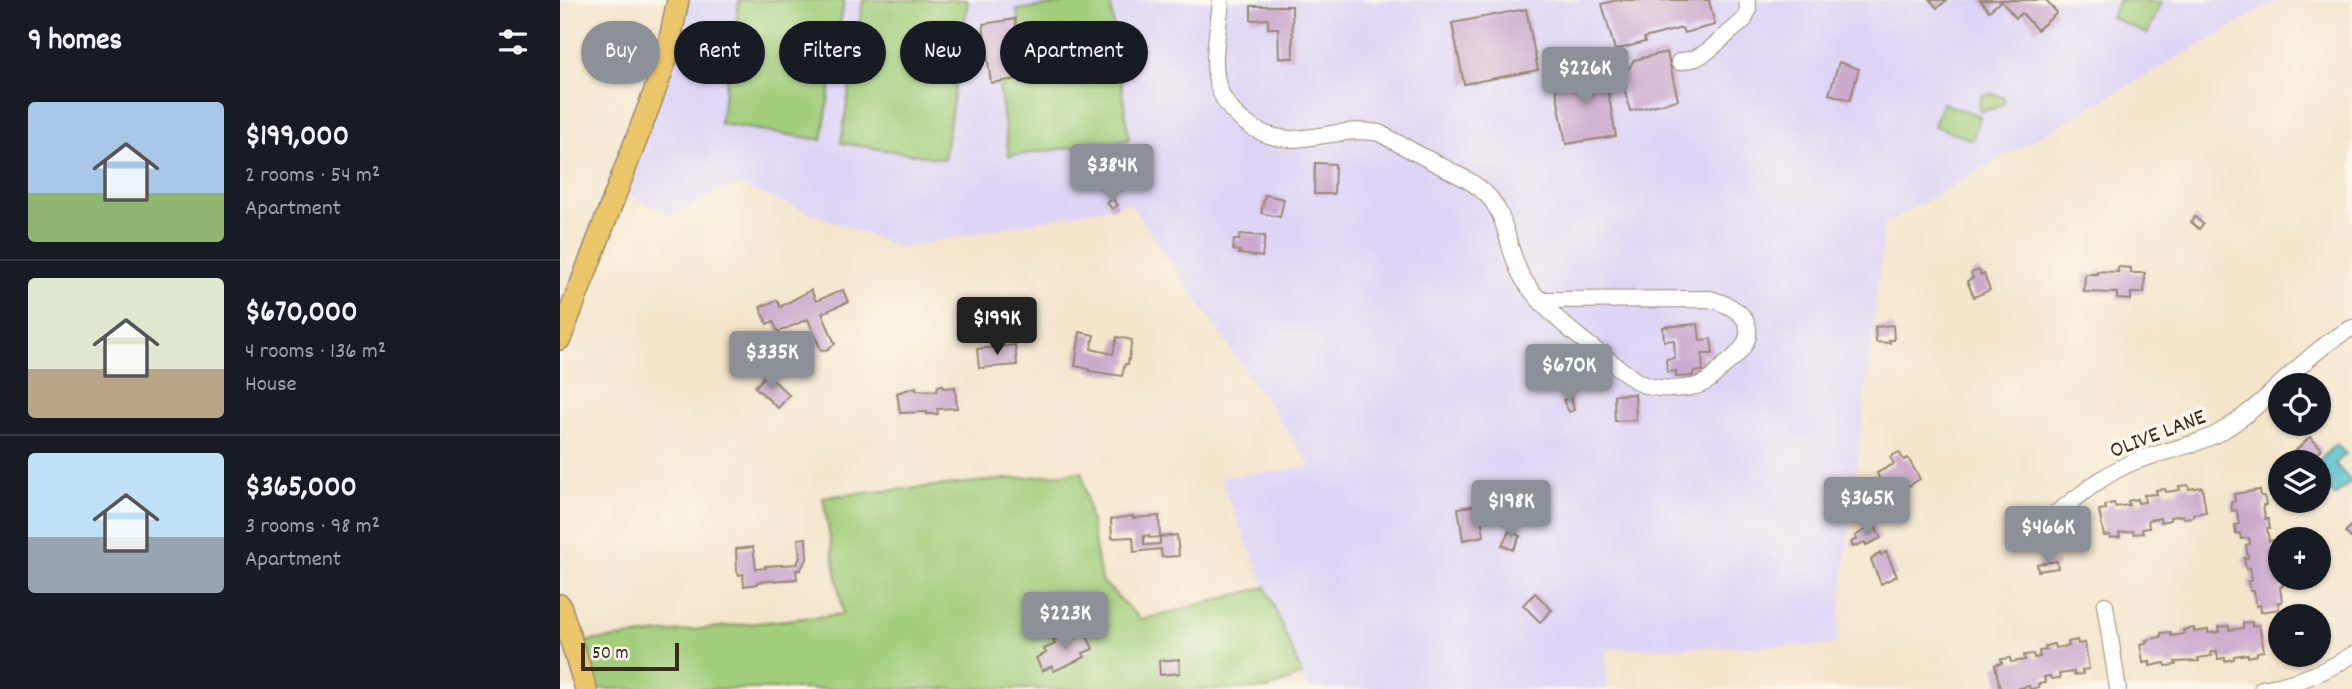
<!DOCTYPE html>
<meta charset="utf-8">
<style>
:root{--surface:#171b24;--page:#20242c;--text:#f1f3f6;--muted:#9ea1a6;--line:#363941;--accent:#8c9099}
body{margin:0;font-family:Dekko,sans-serif;background:var(--page);color:var(--text);height:100vh;display:flex;flex-direction:column;font-size:26px;white-space:nowrap}
*{box-sizing:border-box;margin:0}
p{font-size:23px;color:var(--muted)}
.icon{flex:none;width:38px;height:38px;fill:none;stroke:currentColor;stroke-width:2;stroke-linecap:round;stroke-linejoin:round}
.map{position:relative;flex:1;overflow:hidden}
.panel{display:flex;flex-direction:column;background:var(--surface);width:560px}
.panel>*{flex:none}
.banner{position:absolute;left:21px;top:21px;width:665px;height:63px;display:flex;gap:14px}
.controls{position:absolute;left:1708px;top:373px;display:grid;gap:14px}
.controls a{display:grid;place-items:center;width:63px;height:63px;border-radius:50%;background:var(--surface);box-shadow:0 2px 5px #0004;font-size:35px}
.scale{position:absolute;left:21px;bottom:18px;width:98px;box-sizing:border-box;padding-left:7px;border:4px solid #3b2a1e;border-top:0;font-size:19px;line-height:24px;white-space:nowrap;color:#3b2a1e;-webkit-text-stroke:5px #fbf7ec;paint-order:stroke}
.price{position:absolute;translate:-50% -60px;padding:0 16px;border-radius:7px;background:var(--accent);color:#fff;font-size:23px;line-height:46px;filter:drop-shadow(0 2px 4px #0008)}
.price::after{content:'';position:absolute;left:50%;top:42px;width:21px;height:16px;margin-left:-10px;background:inherit;clip-path:polygon(0 0,100% 0,50% 100%)}
.price.selected{background:#222;color:#fff}
ul{padding:0;list-style:none}
li{display:flex;align-items:center;gap:21px;height:175px;padding:0 28px}
li+li{border-top:2px solid var(--line)}
li span{display:grid;place-items:center;flex:none;width:196px;height:140px;border-radius:7px;color:#555}
li>.icon{margin-inline-start:auto}
span .icon{width:84px;height:84px;fill:#fffc;stroke-width:1}
li b{font-size:30px}
h2{display:flex;justify-content:space-between;align-items:center;height:84px;padding:0 28px;font-size:30px}
.pill{padding:0 24px;border-radius:32px;background:var(--surface);box-shadow:0 2px 5px #0004;font-size:24px;line-height:63px}
.pill.selected{background:var(--accent);color:#fff}
main{display:flex;flex:1;min-height:0}
.map>svg:first-child{display:block}
</style>
<main>
<section class="panel">
<h2>9 homes<svg class="icon" aria-label="filters" viewBox="0 0 24 24"><path d="M4 7h16M4 17h16"/><circle cx="9" cy="7" r="2"/><circle cx="15" cy="17" r="2"/></svg></h2>
<ul>
<li><span style="background:linear-gradient(#a9c7e8 65%,#8fb573 0)"><svg class="icon" aria-label="home" viewBox="0 0 24 24"><path d="M3 11l9-7 9 7M6 9v11h12V9"/></svg></span><div><b>$199,000</b><p>2 rooms · 54 m²</p><p>Apartment</p></div></li>
<li><span style="background:linear-gradient(#dfe7d0 65%,#b9a48a 0)"><svg class="icon" aria-label="home" viewBox="0 0 24 24"><path d="M3 11l9-7 9 7M6 9v11h12V9"/></svg></span><div><b>$670,000</b><p>4 rooms · 136 m²</p><p>House</p></div></li>
<li><span style="background:linear-gradient(#bfe0f5 60%,#9aa5b1 0)"><svg class="icon" aria-label="home" viewBox="0 0 24 24"><path d="M3 11l9-7 9 7M6 9v11h12V9"/></svg></span><div><b>$365,000</b><p>3 rooms · 98 m²</p><p>Apartment</p></div></li>
</ul>
</section>
<div class="map">
<svg width="1792" height="689" viewBox="0 0 1792 689">
<rect width="100%" height="100%" fill="#fbf7ec"/>
<filter id="ink" filterUnits="userSpaceOnUse"><feTurbulence type="fractalNoise" baseFrequency=".0143" numOctaves="2"/><feDisplacementMap in="SourceGraphic" scale="14" xChannelSelector="R" yChannelSelector="G"/><feConvolveMatrix kernelMatrix="1 2 1 2 8 2 1 2 1" color-interpolation-filters="sRGB"/></filter>
<filter id="wash" filterUnits="userSpaceOnUse"><feTurbulence type="fractalNoise" baseFrequency=".00686" numOctaves="4" result="noise"/><feDisplacementMap in="SourceGraphic" scale="28" xChannelSelector="R" yChannelSelector="G"/><feGaussianBlur stdDeviation="1.57" result="paint"/><feColorMatrix in="noise" values="0 0 0 0 0 0 0 0 0 0 0 0 0 0 0 0 0 1.4 0 .05"/><feComposite in="paint" operator="in"/></filter>
<g filter="url(#wash)">
<rect width="100%" height="100%" fill="#f4e5cc"/>
<polygon fill="#ded5f6" points="124,0 1719,0 1325,224 1276,645 1046,649 1047,689 748,689 660,478 752,467 570,203 341,248 178,185 151,195 113,216 64,193"/>
<g fill="#a3ce7b" stroke="#6f7c4c" stroke-width="2">
<polygon points="179,0 284,0 262,140 160,124"/>
<polygon points="303,0 408,0 384,159 281,143"/>
<polygon points="528,0 550,0 569,140 449,156 439,85 467,81 457,10"/>
<polygon points="1559,0 1602,2 1587,34 1551,17"/>
<polygon points="1433,94 1444,97 1444,103 1436,108 1420,111 1419,104 1422,95"/>
<polygon points="1382,103 1420,116 1412,140 1374,126"/>
<polygon points="522,472 541,580 581,620 706,587 742,675 707,689 33,689 18,642 283,614 263,497"/>
</g>
<polygon fill="#52bfcc" stroke="#467475" stroke-width="2" points="1776,444 1786,454 1775,464 1791,481 1775,496 1759,479 1757,462"/>
<g id="blocks">
<g fill="#ccaace">
<polygon points="1057,0 1149,0 1155,25 1124,33 1122,28 1084,38 1085,42 1055,50 1042,4"/>
<polygon points="1370,0 1387,0 1377,8"/>
<polygon points="1420,0 1486,0 1497,13 1477,30 1462,13 1456,18 1441,1 1429,11"/>
<polygon points="691,6 732,6 733,58 719,58 718,28 708,28 708,19 691,20"/>
<polygon points="966,9 978,70 904,84 892,23"/>
<polygon points="455,19 463,78 431,83 423,24"/>
<polygon points="1107,52 1118,100 1070,111 1062,79 1074,60"/>
<polygon points="1279,62 1299,69 1290,100 1269,94"/>
<polygon points="1044,70 1056,136 1006,144 994,79"/>
<polygon points="755,163 775,164 774,194 754,194"/>
<polygon points="705,195 724,199 720,217 701,213"/>
<polygon points="553,199 558,205 552,209 547,203"/>
<polygon points="1635,217 1643,224 1639,229 1631,222"/>
<polygon points="680,234 705,236 702,257 679,254 680,251 673,250 674,240 679,240"/>
<polygon points="1558,267 1571,268 1571,273 1585,273 1584,293 1571,293 1571,300 1557,299 1557,293 1524,292 1525,274 1537,274 1537,271 1558,272"/>
<polygon points="1419,270 1421,275 1424,274 1430,290 1414,297 1407,281 1413,278 1411,273"/>
<polygon points="251,290 256,301 283,290 288,302 262,313 275,344 266,350 261,350 248,319 218,332 213,321 207,324 200,307 217,300 220,307"/>
<polygon points="1138,324 1140,340 1151,339 1153,354 1142,354 1143,371 1133,372 1133,376 1116,377 1116,371 1107,372 1106,359 1115,358 1114,340 1104,341 1103,327"/>
<polygon points="1333,325 1334,340 1329,340 1330,343 1316,342 1315,327"/>
<polygon points="520,332 534,335 531,349 553,354 557,337 572,340 568,364 565,364 562,376 529,371 529,369 515,366"/>
<polygon points="455,345 457,365 419,368 417,349"/>
<polygon points="207,374 229,395 218,408 195,387"/>
<polygon points="383,385 383,388 395,387 397,408 377,409 378,414 367,414 367,412 340,413 337,393 356,387 356,390 377,391 378,386"/>
<polygon points="1075,394 1076,420 1055,421 1054,395"/>
<polygon points="1011,397 1014,410 1009,412 1003,400"/>
<polygon points="1750,437 1762,449 1748,462 1742,462 1733,453"/>
<polygon points="1339,452 1344,460 1348,458 1360,479 1349,486 1346,481 1321,495 1315,483 1320,480 1317,473 1334,464 1330,457"/>
<polygon points="1628,485 1629,489 1642,487 1646,512 1633,514 1633,517 1624,518 1623,515 1610,517 1610,520 1601,522 1600,518 1588,520 1589,528 1582,529 1583,533 1574,534 1573,531 1559,533 1560,537 1550,538 1550,535 1544,536 1539,510 1546,509 1545,505 1554,503 1555,507 1569,505 1568,501 1577,499 1578,503 1585,502 1584,495 1597,494 1596,490 1605,489 1606,492 1620,490 1619,486"/>
<polygon points="1700,490 1701,496 1704,496 1706,505 1703,505 1705,519 1708,519 1710,528 1707,528 1709,541 1712,540 1715,554 1718,553 1719,564 1716,564 1723,586 1720,587 1722,602 1718,602 1719,609 1701,612 1700,605 1696,606 1694,591 1690,591 1688,581 1692,581 1690,568 1686,569 1684,558 1688,558 1686,545 1690,544 1689,538 1681,539 1680,533 1676,534 1675,525 1679,524 1677,510 1672,511 1671,502 1675,501 1674,494"/>
<polygon points="919,505 924,536 903,540 898,508"/>
<polygon points="573,516 573,518 599,516 600,537 589,538 589,535 584,536 584,545 600,544 600,537 617,535 619,556 602,557 601,549 574,552 573,537 552,538 551,519"/>
<polygon points="1314,525 1321,538 1306,545 1305,542 1293,547 1291,542 1297,539 1295,536"/>
<polygon points="1792,525 1792,539 1785,532"/>
<polygon points="949,531 960,536 953,550 942,545"/>
<polygon points="246,538 247,559 240,570 236,570 237,579 197,582 197,584 184,586 183,574 179,575 177,571 176,549 193,547 196,569 206,568 205,566 237,564 240,557 238,539"/>
<polygon points="1320,552 1321,555 1326,552 1337,576 1321,584 1311,560"/>
<polygon points="1497,561 1498,568 1478,571 1477,564"/>
<polygon points="975,593 992,610 980,622 963,605"/>
<polygon points="1692,622 1692,626 1699,625 1704,651 1697,652 1697,655 1688,657 1688,654 1674,656 1674,659 1665,661 1665,658 1658,659 1657,651 1651,652 1652,656 1638,658 1639,661 1615,662 1616,665 1606,666 1605,663 1590,666 1590,662 1583,663 1580,644 1587,643 1586,640 1601,637 1601,633 1611,632 1611,636 1624,634 1623,630 1634,628 1634,632 1648,630 1648,633 1660,632 1659,627 1669,626 1669,630 1683,628 1683,623"/>
<polygon points="525,632 533,649 523,653 525,657 494,671 492,666 482,671 476,658 486,653 484,649 495,644 493,640 501,636 504,641"/>
<polygon points="1517,640 1518,644 1525,643 1529,669 1522,670 1523,674 1514,675 1514,672 1499,674 1500,678 1491,679 1490,676 1484,677 1485,683 1478,684 1479,687 1470,689 1469,686 1455,689 1440,689 1435,665 1442,663 1441,659 1450,658 1451,662 1465,660 1464,655 1473,654 1474,658 1480,657 1479,651 1486,650 1485,646 1494,644 1495,648 1509,646 1508,642"/>
<polygon points="619,659 620,673 600,675 599,661"/>
</g>
</g>
</g>
<g filter="url(#ink)">
<use href="#blocks" fill-opacity="0" stroke="#988875" stroke-width="2"/>
<g fill="none" stroke-linecap="round" stroke-linejoin="round">
<defs>
<g id="minor">
<path d="M 661,0 C 657,49 641,91 687,124 C 701,134 715,139 733,139 C 761,138 791,127 819,133 C 841,145 863,157 885,168 C 899,176 915,182 926,194 C 948,215 947,251 962,277 C 988,319 1038,351 1076,381 C 1093,391 1132,392 1149,380 C 1154,376 1159,370 1165,365 C 1202,337 1193,311 1150,299 L 981,300"/>
<polyline points="1119,62 1136,58 1148,51 1184,20 1188,10 1187,0"/>
<path d="M 1481,521 L 1491,517 C 1516,499 1542,475 1571,463 C 1600,451 1634,447 1662,431 C 1710,403 1742,354 1792,328"/>
<polyline points="1545,605 1558,689"/>
<path d="M 1702,689 C 1735,684 1764,673 1792,655"/>
</g>
<g id="major">
<polyline points="0,339 94,93 106,59 118,0"/>
<polyline points="0,605 26,689"/>
</g>
</defs>
<use href="#minor" stroke="#988875" stroke-width="18"/>
<use href="#major" stroke="#988875" stroke-width="24"/>
<use href="#minor" stroke="#fff" stroke-width="16"/>
<use href="#major" stroke="#ebc669" stroke-width="21"/>
</g>
</g>
<g text-anchor="middle" stroke-width="7" stroke-linejoin="round" paint-order="stroke">
<g font-size="23" fill="#3b2a1e" stroke="#fbf7ec">
<text transform="translate(1597 432) rotate(-21)" y="8">OLIVE LANE</text>
</g>
</g>
</svg>
<div class="controls">
<a><svg class="icon" aria-label="locate" viewBox="0 0 24 24"><circle cx="12" cy="12" r="6"/><path d="M12 2v4M12 18v4M2 12h4M18 12h4"/></svg></a>
<a><svg class="icon" aria-label="layers" viewBox="0 0 24 24"><path d="M12 4l9 5-9 5-9-5zM3 14l9 5 9-5"/></svg></a>
<a>+</a>
<a>−</a>
</div>
<div class="scale">50 m</div>
<b class="price" style="left:1025px;top:107px">$226K</b>
<b class="price" style="left:552px;top:204px">$384K</b>
<b class="price selected" style="left:437px;top:357px">$199K</b>
<b class="price" style="left:212px;top:391px">$335K</b>
<b class="price" style="left:1009px;top:404px">$670K</b>
<b class="price" style="left:1307px;top:537px">$365K</b>
<b class="price" style="left:951px;top:540px">$198K</b>
<b class="price" style="left:1488px;top:566px">$466K</b>
<b class="price" style="left:505px;top:652px">$223K</b>
<div class="banner">
<a class="pill selected">Buy</a>
<a class="pill">Rent</a>
<a class="pill">Filters</a>
<a class="pill">New</a>
<a class="pill">Apartment</a>
</div>
</div>
</main>
